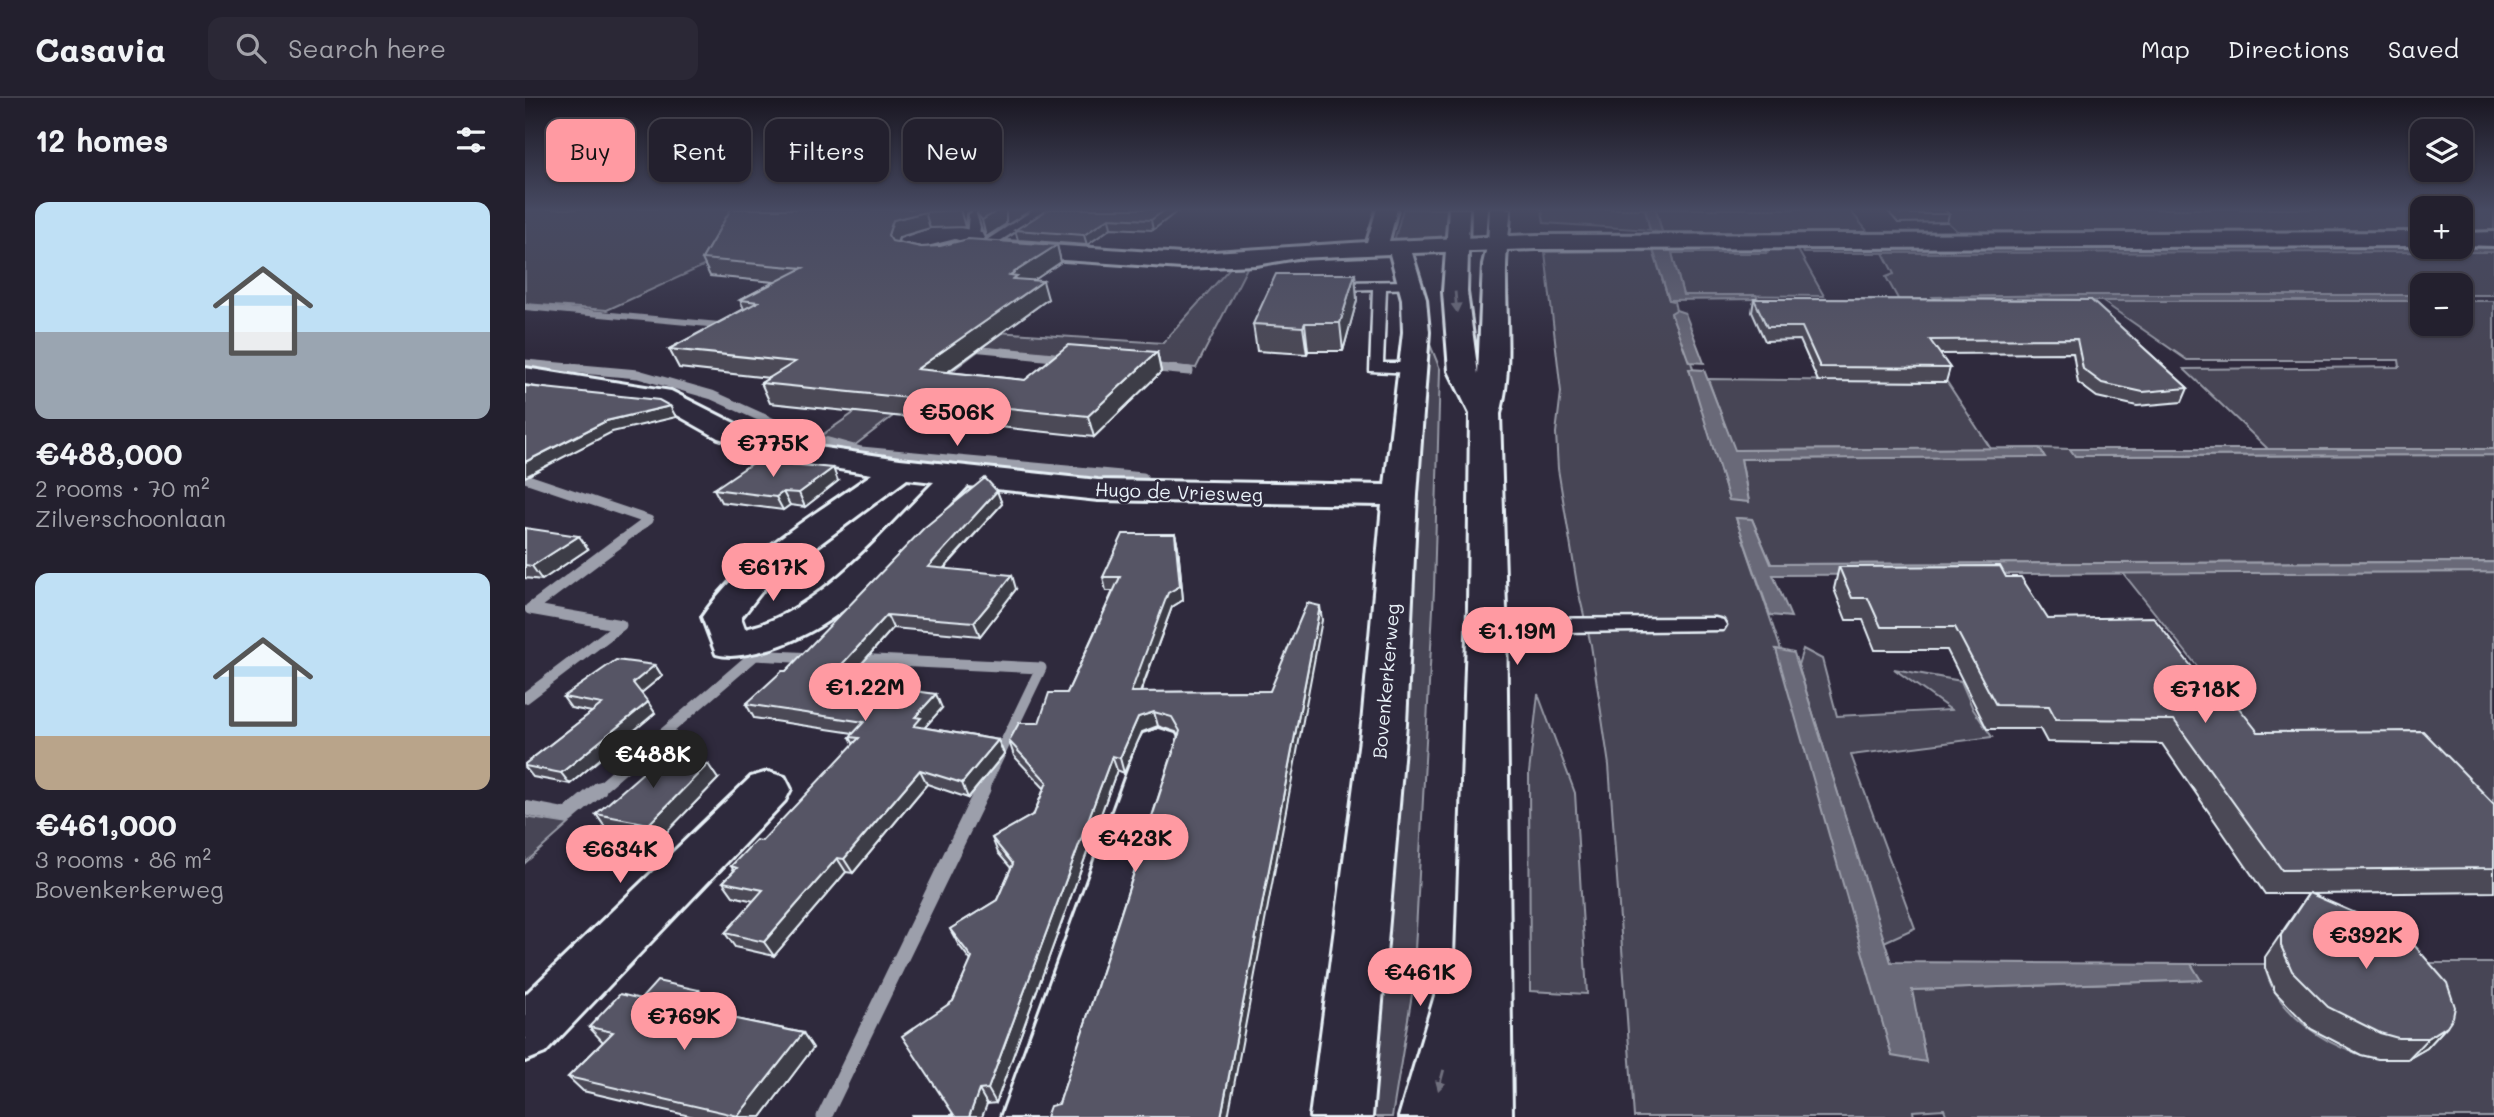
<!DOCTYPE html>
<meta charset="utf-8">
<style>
:root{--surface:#23202e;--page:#2b2836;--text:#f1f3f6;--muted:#a3a3aa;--line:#403e4a;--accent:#ff9aa2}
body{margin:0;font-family:Mali,sans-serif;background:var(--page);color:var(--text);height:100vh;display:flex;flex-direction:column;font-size:26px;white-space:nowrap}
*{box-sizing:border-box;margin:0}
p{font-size:23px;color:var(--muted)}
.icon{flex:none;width:38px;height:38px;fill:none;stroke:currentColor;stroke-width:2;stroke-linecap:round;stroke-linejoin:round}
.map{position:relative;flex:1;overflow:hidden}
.details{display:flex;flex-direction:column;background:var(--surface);width:525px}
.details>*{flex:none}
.top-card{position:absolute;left:21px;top:21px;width:665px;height:63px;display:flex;gap:14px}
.tools{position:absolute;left:1885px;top:21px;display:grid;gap:14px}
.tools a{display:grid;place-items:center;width:63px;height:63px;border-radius:14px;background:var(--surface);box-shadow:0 2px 5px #0004,0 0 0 2px var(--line);font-size:35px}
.price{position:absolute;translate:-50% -60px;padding:0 16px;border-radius:24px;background:var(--accent);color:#111;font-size:23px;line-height:46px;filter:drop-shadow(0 2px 4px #0008)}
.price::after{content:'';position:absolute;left:50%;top:42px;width:21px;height:16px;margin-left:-10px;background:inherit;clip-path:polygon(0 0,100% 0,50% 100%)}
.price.active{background:#222;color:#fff}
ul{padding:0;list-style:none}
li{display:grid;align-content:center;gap:14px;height:371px;padding:0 35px}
li span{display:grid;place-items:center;height:217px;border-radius:14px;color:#555}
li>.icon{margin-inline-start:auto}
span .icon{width:126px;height:126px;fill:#fffc;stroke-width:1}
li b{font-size:30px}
h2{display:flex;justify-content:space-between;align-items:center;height:84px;padding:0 35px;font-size:30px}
.pill{padding:0 24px;border-radius:14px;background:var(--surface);box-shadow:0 2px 5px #0004,0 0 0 2px var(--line);font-size:24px;line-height:63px}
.pill.active{background:var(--accent);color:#111}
header{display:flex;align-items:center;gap:42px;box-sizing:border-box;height:98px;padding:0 35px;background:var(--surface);border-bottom:2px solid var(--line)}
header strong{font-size:33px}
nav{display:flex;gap:38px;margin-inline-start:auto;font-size:24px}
.search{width:490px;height:63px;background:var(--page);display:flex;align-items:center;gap:18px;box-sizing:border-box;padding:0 24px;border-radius:14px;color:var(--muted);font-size:26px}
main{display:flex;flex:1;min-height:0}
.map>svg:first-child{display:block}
</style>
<header>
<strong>Casavia</strong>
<div class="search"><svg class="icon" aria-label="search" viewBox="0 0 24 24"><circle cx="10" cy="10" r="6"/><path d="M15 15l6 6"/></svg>Search here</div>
<nav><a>Map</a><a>Directions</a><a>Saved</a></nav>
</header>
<main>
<section class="details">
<h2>12 homes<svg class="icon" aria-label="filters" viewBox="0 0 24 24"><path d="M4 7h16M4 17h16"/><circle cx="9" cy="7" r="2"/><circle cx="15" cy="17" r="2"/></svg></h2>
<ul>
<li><span style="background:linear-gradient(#bfe0f5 60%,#9aa5b1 0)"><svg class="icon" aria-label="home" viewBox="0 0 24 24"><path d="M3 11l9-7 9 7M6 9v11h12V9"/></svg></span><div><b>€488,000</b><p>2 rooms · 70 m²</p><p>Zilverschoonlaan</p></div></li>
<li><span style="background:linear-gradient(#bfe0f5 75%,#b9a48a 0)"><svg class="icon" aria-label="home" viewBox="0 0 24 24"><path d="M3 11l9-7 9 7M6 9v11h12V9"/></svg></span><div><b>€461,000</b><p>3 rooms · 86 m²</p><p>Bovenkerkerweg</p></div></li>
</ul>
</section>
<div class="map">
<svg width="1969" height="1019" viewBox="0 0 1969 1019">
<rect width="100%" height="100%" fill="#2f2a3d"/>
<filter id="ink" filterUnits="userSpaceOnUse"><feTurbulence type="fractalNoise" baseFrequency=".0143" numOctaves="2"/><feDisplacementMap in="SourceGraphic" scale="14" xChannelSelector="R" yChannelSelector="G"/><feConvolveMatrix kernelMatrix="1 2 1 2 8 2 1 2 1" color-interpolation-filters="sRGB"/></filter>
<g filter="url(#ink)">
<g fill="#464455" stroke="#979aa6" stroke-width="2">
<polygon points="0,111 516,111 436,159 233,143 82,212 0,206"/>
<polygon points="878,111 924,111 921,138 869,143"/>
<polygon points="1017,111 1120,111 1125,132 1019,125"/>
<polygon points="1131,111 1324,111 1343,134 1137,134"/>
<polygon points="1409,111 1897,111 1897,133 1433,134"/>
<rect x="1936" y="111" width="33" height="22"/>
<polygon points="1240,152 1273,152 1299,198 1158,197 1147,155 1241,155"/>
<path d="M 1128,153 L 1144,202 L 1149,203 L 1151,212 L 1146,216 L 1166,264 L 1168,271 L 1165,271 L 1204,402 L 1224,403 L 1216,361 L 1519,358 L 1514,350 L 1545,351 L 1551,358 L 1969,357 L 1969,464 L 1246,466 L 1227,421 L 1211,420 L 1256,552 L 1251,551 L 1401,963 L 1386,892 L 1675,882 L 1666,866 L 1740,866 C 1746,924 1853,988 1902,949 L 1865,865 L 1969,865 L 1969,1019 L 1422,1019 L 1419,1011 L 1388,1013 L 1389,1019 L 1109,1019 L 1084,667 L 1066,547 L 1053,492 L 1033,371 L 1031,335 L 1036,294 L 1020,154 Z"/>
<polygon points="1357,153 1969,154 1969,197 1936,197 1936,187 1897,187 1897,197 1410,199 1413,203 1377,208 1361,179 1369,176"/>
<polygon points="710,164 725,164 671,270 425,247 442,232 638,245"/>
<polygon points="1577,203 1897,203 1897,226 1936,226 1936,203 1969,203 1969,351 1743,351 1659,271 1875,269 1874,262 1662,262"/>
<polygon points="902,239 915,271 909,492 888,890 867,1019 843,1019"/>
<polygon points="420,251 453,253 321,354 283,347"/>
<polygon points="1183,281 1422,284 1466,351 1209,352"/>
<polygon points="1969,474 1969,749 1739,652 1598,475"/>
<polygon points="1278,551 1297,561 1312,618 1426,612 1369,571 1436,583 1448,611 1467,639 1326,657 1390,830 1359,844 1273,567"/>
<polygon points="1013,596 1050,695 1062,896 1005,893 1004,675"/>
<polygon points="0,719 44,726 0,765"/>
</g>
<g fill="#696978" stroke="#9c9fab" stroke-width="2">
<polygon points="1120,111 1131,111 1137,134 1348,134 1348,137 1143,137 1125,132"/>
<polygon points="1897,133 1897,135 1373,137 1377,134"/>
<polygon points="1275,150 1969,150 1969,154 1279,155"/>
<polygon points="1128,151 1239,151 1242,155 1147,155 1158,197 1231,197 1233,201 1144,202"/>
<polygon points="1548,197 1897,197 1897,203 1413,203 1408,199"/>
<polygon points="1151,212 1160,215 1179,265 1164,264 1146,215"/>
<polygon points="1164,271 1179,272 1210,352 1514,350 1520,359 1216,361 1224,404 1204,402"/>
<polygon points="1545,351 1969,351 1969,357 1550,358"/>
<polygon points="1211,420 1227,421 1246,466 1969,464 1969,474 1248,477 1266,519 1245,517"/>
<polygon points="1251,551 1269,555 1366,864 1666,866 1676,882 1387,892 1401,964 1367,958"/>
</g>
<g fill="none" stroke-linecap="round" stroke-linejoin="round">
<g stroke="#9c9fab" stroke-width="6">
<polyline points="0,209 205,228"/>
<polyline points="441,250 494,255"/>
</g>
<g stroke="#9c9fab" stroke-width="9">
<polyline points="477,254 539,260"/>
<polyline points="0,266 113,276 187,297 271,335 336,353 618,379"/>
<polyline points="622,269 664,273"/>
<polyline points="0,380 124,422 94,444"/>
</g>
<g stroke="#9c9fab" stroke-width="11">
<polyline points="329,561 516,570 457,693"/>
<polyline points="0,600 96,527 5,511 97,442"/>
<polyline points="72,693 230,557 288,560"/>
</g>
<g stroke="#9c9fab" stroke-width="15">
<polyline points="0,710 42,718 74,691"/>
<polyline points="299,1019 458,691"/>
</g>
<defs>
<g id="service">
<polygon points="510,111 524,111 461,152 451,149"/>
<polygon points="450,113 456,116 454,139 448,143 442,139 444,116"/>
<polygon points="884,183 889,184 889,190 861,191 858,265 888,265 896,270 888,275 845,273 848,191 816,192 809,188 816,184"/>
<polygon points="1190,520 1198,522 1201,527 1198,532 961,535 950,528 961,521"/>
</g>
<g id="minor">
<path d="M 852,111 L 872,111 L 864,143 L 1012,137 L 1897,134 L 1897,148 L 1012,151 L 887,155 L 901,201 L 904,234 L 892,397 L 881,626 L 847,1019 L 785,1019 L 837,626 L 857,407 L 573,402 L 443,388 C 382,451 322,534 232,554 C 217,557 206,560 191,556 L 177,519 C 218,457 287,419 347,376 L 275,365 L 193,340 L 138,309 L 0,286 L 0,270 L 146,293 L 215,328 L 279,347 L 375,361 L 573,382 L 860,387 L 878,234 L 877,201 L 865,156 L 772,160 L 731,167 L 657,170 L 481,158 L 470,151 L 481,144 L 657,156 L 842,144 ZM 382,381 L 409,384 C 357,436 293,515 220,531 L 216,520 L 244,484 Z"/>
<path d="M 430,129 L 456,134 L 461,144 C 447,164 386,174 371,153 L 375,141 L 404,131 ZM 430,141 L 437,143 L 417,150 L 394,150 Z"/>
<polygon points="1969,134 1969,148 1936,147 1936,135"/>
<polygon points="634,631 650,636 656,647 538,1019 476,1019 612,647 618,636"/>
<polygon points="243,674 260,679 266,691 260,703 20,955 0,963 0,897 226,679"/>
</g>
<path id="secondary" d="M 924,111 L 944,111 L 942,194 L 953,276 L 958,166 L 963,145 L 965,111 L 985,111 C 985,131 981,151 981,170 C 980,218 988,270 975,316 L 981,511 L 987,1019 L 874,1019 L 916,877 L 925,860 L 931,858 L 943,511 L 945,316 L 924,273 L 918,194 Z"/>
</defs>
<use href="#service" stroke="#e8f1f8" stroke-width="5"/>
<use href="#minor" stroke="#e8f1f8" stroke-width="6"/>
<use href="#secondary" stroke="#e8f1f8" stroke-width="6"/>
<use href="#service" fill="#2f2a3d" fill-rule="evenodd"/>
<use href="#minor" fill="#2f2a3d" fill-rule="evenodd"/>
<use href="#secondary" fill="#2f2a3d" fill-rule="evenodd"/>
</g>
<g fill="#4b4957" stroke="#e8f1f8" stroke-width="2">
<polygon points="206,111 448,111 441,116 440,129 405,130 374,139 372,144 396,149 532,147 536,164 509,182 523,201 423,274 500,282 632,254 636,274 569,339 245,305 236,285 244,280 154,270 144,251 219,211 215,202 249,184 185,178 177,161"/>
<polygon points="450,111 481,111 481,126 461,139 457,132 452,116 453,112"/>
<polygon points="655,111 628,132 586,130 562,147 493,142 490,132"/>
<polygon points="1361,111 1419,111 1424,116 1422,124 1373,125"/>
<polygon points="830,176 832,202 818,253 783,253 782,256 732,253 728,226"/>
<polygon points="1229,201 1566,202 1663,290 1657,304 1612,308 1572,299 1553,285 1548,255 1414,256 1425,270 1421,284 1293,283 1275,242 1240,243 1227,214"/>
<polygon points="313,383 280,409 265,407 258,412 196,404 189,391"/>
<polygon points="472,393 477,406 419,471 491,491 475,512 455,538 368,530 325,579 338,580 340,586 417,610 400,629 401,630 473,642 479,656 443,700 402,686 328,775 321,774 249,858 210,849 200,835 229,803 208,798 198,784 209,773 206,768 237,743 329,647 325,639 328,635 229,620 221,606 261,573"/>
<polygon points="0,430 63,451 17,482 0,480"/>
<polygon points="650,436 653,449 658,502 647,509 616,594 745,593 797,522 534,1006 653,638 651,634 633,628 617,634 599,675 592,672 471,1005 462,1006 429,1017 428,903 446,863 433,846 425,831 472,802 486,770 473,755 467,740 509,716 519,690 489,658 484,643 514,625 542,595 588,493 581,493 578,479"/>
<polygon points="1314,469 1481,479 1523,521 1674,578 1733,634 1969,706 1969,794 1786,796 1922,928 1902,950 1883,961 1853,961 1836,957 1786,931 1750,894 1740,870 1740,859 1783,796 1740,796 1637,646 1522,644 1515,631 1462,631 1422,552 1350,552 1338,522 1321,522 1309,491"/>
<polygon points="130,567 137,578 116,595 130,615 45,686 8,679 0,669 0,666 67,614 46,610 38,599"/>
<polygon points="193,681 135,741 82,732 71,716"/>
<polygon points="116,901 186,907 179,914 278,935 288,950 236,1019 169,1019 58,993 43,979 78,944 64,929"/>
</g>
<g fill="#3d3c47" stroke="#e8f1f8" stroke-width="2">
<polygon points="435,111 448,111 441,116 440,129"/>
<polygon points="475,111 481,111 481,126 461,139 457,122"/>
<polygon points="641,111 655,111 628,132 626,122"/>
<polygon points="400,114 405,130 374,139 369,154 363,137 368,122"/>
<polygon points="584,120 586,130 562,147 559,137"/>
<polygon points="532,147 536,164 496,191 485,177"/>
<polygon points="830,176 832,202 818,253 815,225"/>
<polygon points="518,183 523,201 399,291 392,271"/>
<polygon points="780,225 783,253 782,256 778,229"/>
<polygon points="632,254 636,274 569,339 563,318"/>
<polygon points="145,308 151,319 87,334 0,379 0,364 81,323"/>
<polygon points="308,370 313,383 280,409 274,395"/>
<polygon points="472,393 477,406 408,482 403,469"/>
<polygon points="258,394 265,407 258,412 251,399"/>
<polygon points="650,436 653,449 658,502 647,509 610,608 606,594"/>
<polygon points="54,438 63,451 17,482 7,468"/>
<polygon points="487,477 491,491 455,538 449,524"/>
<polygon points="795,508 797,522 703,1019 696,1019"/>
<polygon points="362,517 368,530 315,590 308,576"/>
<polygon points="130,567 137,578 115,596 108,585"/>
<polygon points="411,596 417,610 400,629 403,634 389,628 390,619"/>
<polygon points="123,604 130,615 45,686 36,675"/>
<polygon points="629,614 633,628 617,634 599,675 595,660 613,619"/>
<polygon points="473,642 479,656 443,700 437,685"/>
<polygon points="587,658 592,672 471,1005 463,991"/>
<polygon points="183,666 193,681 135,741 124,726"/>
<polygon points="395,672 402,686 328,775 319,761"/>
<polygon points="312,760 321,774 249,858 239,844"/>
<polygon points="174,892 186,907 170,925 158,910"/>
<polygon points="1922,928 1902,950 1883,961 1903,940"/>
<polygon points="278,935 288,950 236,1019 214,1019 213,1018"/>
<polygon points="454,992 462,1006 457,1019 444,1019"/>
</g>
<g fill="#575565" stroke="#e8f1f8" stroke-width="2">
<polygon points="206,111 435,111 435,112 400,114 368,122 363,137 367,143 396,149 415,148 443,141 532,147 485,177 492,178 488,181 518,183 392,271 500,282 543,247 632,254 563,318 236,285 270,264 144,251 233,204 215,202 278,170 177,161"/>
<polygon points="453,111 475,111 457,122 452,116"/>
<polygon points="524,111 641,111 626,122 584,120 559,137 490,132"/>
<polygon points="1370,111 1419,111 1424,116 1375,116"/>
<polygon points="751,176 830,176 815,225 780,225 778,229 728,226"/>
<polygon points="1229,201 1566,202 1663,290 1618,294 1577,285 1558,271 1552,241 1405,242 1425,270 1295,269 1277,229 1242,229"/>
<polygon points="0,288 134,302 145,308 81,323 0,364"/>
<polygon points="230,363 308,370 274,395 258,394 251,399 189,391"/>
<polygon points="460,380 472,393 403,469 487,477 470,499 449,524 362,517 308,576 338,580 333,585 411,596 390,619 396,620 389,628 473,642 437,685 395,672 319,761 312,760 239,844 200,835 238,792 198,784 212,770 206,768 231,742 237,743 334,640 325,639 339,624 221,606 257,573 261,573 399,430"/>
<polygon points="0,430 54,438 7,468 0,467"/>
<polygon points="598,436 650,436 655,488 643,495 606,594 745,593 782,505 795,508 696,1019 521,1019 525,1008 534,1006 655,633 647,619 629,614 613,619 595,660 587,658 463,991 454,992 444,1019 386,1019 387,1017 429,1017 377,938 428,903 447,860 425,831 472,802 488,766 467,740 509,716 522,684 484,643 494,625 514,625 524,595 542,595 595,479 578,479"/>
<polygon points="1475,468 1481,479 1496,479 1523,521 1628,519 1674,578 1688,577 1733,634 1898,633 1969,706 1969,770 1757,772 1649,622 1531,621 1524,608 1471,607 1430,529 1356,529 1343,500 1327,500 1314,469"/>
<polygon points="91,562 130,567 108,585 123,604 36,675 0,668 0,666 77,606 38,599"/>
<polygon points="137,658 183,666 124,726 71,716"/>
<polygon points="1784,795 1860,828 1890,848 1922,885 1930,909 1928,919 1922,928 1903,940 1873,940 1855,935 1803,909 1767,873 1756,848 1756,837"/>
<polygon points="132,883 174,892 158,910 278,935 213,1018 43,979 88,934 64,929 95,896 116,901"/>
</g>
<defs><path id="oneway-solid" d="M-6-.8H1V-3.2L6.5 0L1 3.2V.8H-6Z" transform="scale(1.75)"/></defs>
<g fill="#70707e">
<use href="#oneway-solid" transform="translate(931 204) rotate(85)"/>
<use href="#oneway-solid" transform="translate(916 982) rotate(105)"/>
</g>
</g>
<linearGradient id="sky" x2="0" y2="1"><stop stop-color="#1a1722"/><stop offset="0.44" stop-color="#474a62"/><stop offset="1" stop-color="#474a62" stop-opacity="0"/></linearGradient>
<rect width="1969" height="254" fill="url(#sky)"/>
<g text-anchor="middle" stroke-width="5" stroke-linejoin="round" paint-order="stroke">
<g font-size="19" fill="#e8f1f8" stroke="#2f2a3d">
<text transform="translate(654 394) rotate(2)" y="7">Hugo de Vriesweg</text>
<text transform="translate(861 583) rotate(-85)" y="7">Bovenkerkerweg</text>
</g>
</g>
</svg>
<div class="tools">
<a><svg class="icon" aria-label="layers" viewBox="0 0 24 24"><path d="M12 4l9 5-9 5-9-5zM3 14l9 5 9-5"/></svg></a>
<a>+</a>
<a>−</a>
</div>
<b class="price" style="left:432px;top:350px">€506K</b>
<b class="price" style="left:248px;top:381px">€775K</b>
<b class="price" style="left:248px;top:505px">€617K</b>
<b class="price" style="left:992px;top:569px">€1.19M</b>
<b class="price" style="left:340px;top:625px">€1.22M</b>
<b class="price" style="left:1680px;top:627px">€718K</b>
<b class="price active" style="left:128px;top:692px">€488K</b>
<b class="price" style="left:610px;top:776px">€423K</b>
<b class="price" style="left:95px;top:787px">€634K</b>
<b class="price" style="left:1841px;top:873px">€392K</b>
<b class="price" style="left:895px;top:910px">€461K</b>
<b class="price" style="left:159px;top:954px">€769K</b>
<div class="top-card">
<a class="pill active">Buy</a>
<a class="pill">Rent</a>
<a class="pill">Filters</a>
<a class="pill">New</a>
</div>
</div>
</main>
